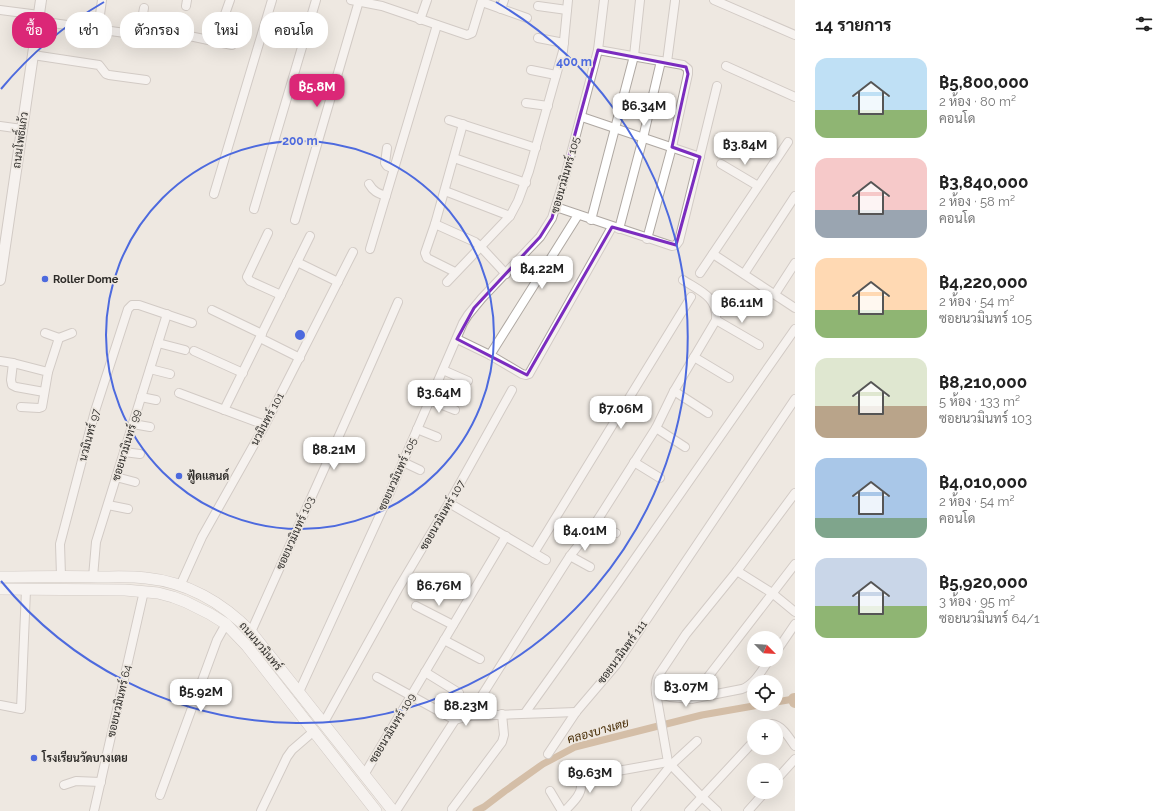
<!DOCTYPE html>
<html lang="th">
<meta charset="utf-8">
<style>
:root{--surface:#fff;--page:#f6f6f6;--text:#222;--muted:#767676;--accent:#db2777}
body{margin:0;font-family:Raleway,Sarabun,sans-serif;background:var(--page);color:var(--text);height:100vh;display:flex;flex-direction:column;font-size:15px;white-space:nowrap}
*{box-sizing:border-box;margin:0}
p{font-size:13px;color:var(--muted)}
.icon{flex:none;width:22px;height:22px;fill:none;stroke:currentColor;stroke-width:2;stroke-linecap:round;stroke-linejoin:round}
.map{position:relative;flex:1;overflow:hidden}
.panel{display:flex;flex-direction:column;background:var(--surface);width:380px}
.panel>*{flex:none}
.hud{position:absolute;left:12px;top:12px;width:380px;height:36px;display:flex;gap:8px}
.needle{width:26px;rotate:114deg}
.tools{position:absolute;left:747px;top:631px;display:grid;gap:8px}
.tools a{display:grid;place-items:center;width:36px;height:36px;border-radius:50%;background:var(--surface);box-shadow:0 4px 16px #0002;font-size:20px}
.price{position:absolute;translate:-50% -34px;padding:0 9px;border-radius:8px;background:#fff;color:#222;font-size:13px;line-height:26px;filter:drop-shadow(0 1px 2px #0008)}
.price::after{content:'';position:absolute;left:50%;top:24px;width:12px;height:9px;margin-left:-6px;background:inherit;clip-path:polygon(0 0,100% 0,50% 100%)}
.price.selected{background:var(--accent);color:#fff}
ul{padding:0;list-style:none}
li{display:flex;align-items:center;gap:12px;height:100px;padding:0 20px}
li span{display:grid;place-items:center;flex:none;width:112px;height:80px;border-radius:12px;color:#555}
li>.icon{margin-inline-start:auto}
span .icon{width:48px;height:48px;fill:#fffc;stroke-width:1}
li b{font-size:17px}
h2{display:flex;justify-content:space-between;align-items:center;height:48px;padding:0 20px;font-size:17px}
.tag{padding:0 14px;border-radius:16px;background:var(--surface);box-shadow:0 4px 16px #0002;font-size:14px;line-height:36px}
.tag.selected{background:var(--accent);color:#fff}
main{display:flex;flex:1;min-height:0}
.map>svg:first-child{display:block}
</style>
<main>
<div class="map">
<svg width="795" height="811" viewBox="0 0 795 811">
<rect width="100%" height="100%" fill="#eee8e1"/>
<g fill="none" stroke-linecap="round" stroke-linejoin="round">
<g stroke="#b38c5f" stroke-width="7">
<polyline points="776,702 794,699"/>
<polyline points="476,811 484,807 505,791 543,764 575,747 702,715 765,704"/>
</g>
<polyline stroke="#b38c5f" stroke-width="12" points="795,699 794,699 795,702"/>
<defs>
<g id="minor">
<polyline points="351,0 382,6 467,35 472,33 482,0"/>
<polyline points="714,0 795,35"/>
<polyline points="482,2 527,18"/>
<polyline points="186,6 187,0"/>
<polyline points="538,6 567,10"/>
<polyline points="501,9 504,0"/>
<polyline points="0,10 39,15"/>
<polyline points="224,17 230,0"/>
<polyline points="420,20 427,0"/>
<polyline points="38,21 125,33 140,31 180,34 232,45"/>
<polyline points="98,29 102,0"/>
<polyline points="140,31 144,8"/>
<polyline points="538,38 564,43"/>
<polyline points="598,50 683,65 688,69 688,74 672,147 647,239"/>
<polyline points="33,55 99,65 106,74 109,75 146,80"/>
<polyline points="667,62 675,1"/>
<polyline points="726,66 795,97"/>
<polyline points="531,70 556,75"/>
<polyline points="526,103 548,106"/>
<polyline points="582,117 700,157"/>
<polyline points="449,120 536,148"/>
<polyline points="0,126 22,129"/>
<polyline points="387,148 385,163 387,166 394,169"/>
<polyline points="454,158 526,183"/>
<polyline points="721,164 758,186"/>
<path d="M 369,184 C 373,191 377,193 386,196"/>
<polyline points="445,191 510,216"/>
<polyline points="214,194 272,0"/>
<polyline points="556,207 672,246 676,245 679,241 717,86"/>
<polyline points="254,209 316,0"/>
<polyline points="295,220 359,1"/>
<polyline points="591,220 634,56 640,0"/>
<polyline points="435,224 475,242 480,246 506,274"/>
<polyline points="619,229 643,138 661,61"/>
<polyline points="268,233 247,277 250,281 281,295"/>
<polyline points="370,249 437,25"/>
<polyline points="713,254 795,308"/>
<polyline points="297,262 338,282"/>
<polyline points="455,272 427,258 425,253 435,224 463,124"/>
<polyline points="700,273 788,142"/>
<polyline points="744,274 795,196"/>
<polyline points="447,282 510,216 518,201 529,171 563,51 568,0"/>
<polyline points="775,294 795,263"/>
<polyline points="212,310 262,334"/>
<polyline points="716,320 759,345"/>
<polyline points="45,333 59,338 48,372"/>
<polyline points="59,338 72,333"/>
<polyline points="260,338 300,358"/>
<polyline points="457,339 490,355 522,374 526,375 529,374 612,227"/>
<polyline points="158,343 185,350"/>
<polyline points="194,351 243,373"/>
<polyline points="490,355 578,215"/>
<polyline points="694,357 729,378"/>
<polyline points="0,361 13,363 48,372 42,407 39,408 21,407"/>
<polyline points="13,363 11,380 12,385 16,387 44,392"/>
<polyline points="150,369 170,374"/>
<polyline points="443,370 468,381"/>
<polyline points="674,391 708,413"/>
<polyline points="179,393 265,425"/>
<polyline points="141,397 156,400"/>
<polyline points="430,400 455,410"/>
<polyline points="224,410 310,236"/>
<polyline points="133,424 150,427"/>
<polyline points="656,428 685,447"/>
<polyline points="417,429 437,437"/>
<polyline points="124,452 140,454"/>
<polyline points="403,462 420,470"/>
<polyline points="634,462 660,478"/>
<polyline points="116,477 135,482"/>
<polyline points="449,503 546,560"/>
<polyline points="108,505 128,509"/>
<polyline points="595,524 616,533"/>
<polyline points="534,553 691,297"/>
<polyline points="570,556 590,567"/>
<polyline points="737,571 772,593 795,612"/>
<polyline points="61,576 60,544 95,411 128,309 132,305 139,305 192,323"/>
<polyline points="93,577 96,542 167,314"/>
<polyline points="180,586 202,537 265,425 353,252"/>
<polyline points="416,606 453,625"/>
<path d="M 251,632 C 300,522 350,413 398,302"/>
<polyline points="444,640 480,659"/>
<polyline points="776,652 795,624"/>
<path d="M 769,660 C 762,670 754,685 742,689 L 691,699 L 670,697 L 656,693 C 655,686 655,682 658,676 L 686,634 L 737,571 L 795,493"/>
<polyline points="425,672 459,693"/>
<polyline points="377,677 455,720"/>
<polyline points="299,692 384,506 463,323 468,315 482,298 540,237 552,218 566,173 598,50 604,0"/>
<polyline points="656,693 668,762 702,797 717,811"/>
<polyline points="691,699 795,564"/>
<polyline points="0,705 21,709 26,590"/>
<polyline points="525,713 618,583 795,329"/>
<path d="M 469,716 L 561,570 L 570,556 L 595,524 L 656,428 L 674,391 L 716,320 C 718,297 700,291 683,280"/>
<polyline points="323,724 398,589 449,503 512,390"/>
<path d="M 769,726 L 772,724 C 783,726 789,738 795,746"/>
<polyline points="548,754 576,712 616,665 795,399"/>
<polyline points="612,772 668,762"/>
<polyline points="364,775 506,536"/>
<polyline points="776,780 795,759"/>
<polyline points="64,785 76,781 101,782"/>
<polyline points="550,791 562,811"/>
<polyline points="160,795 217,640 226,624"/>
<polyline points="452,809 502,742 504,735 502,714"/>
<polyline points="636,809 671,765 697,741"/>
<polyline points="94,811 144,591"/>
<polyline points="261,811 287,757 292,750 314,731"/>
<polyline points="396,811 455,720 469,716 576,712"/>
<path d="M 565,811 C 570,805 581,796 581,787 C 581,781 578,774 576,768"/>
<polyline points="689,811 754,741"/>
<polyline points="748,811 765,792"/>
</g>
<polyline id="tertiary" points="0,280 41,0"/>
<g id="secondary">
<path d="M 0,577 C 32,577 65,576 97,577 C 113,577 130,576 146,578 C 187,582 223,603 251,632 L 393,811"/>
<polyline points="0,589 125,590 158,593 173,597 186,602 210,614 226,624 247,646 376,811"/>
</g>
</defs>
<use href="#minor" stroke="#afa8a2" stroke-width="10"/>
<use href="#tertiary" stroke="#afa8a2" stroke-width="12"/>
<use href="#secondary" stroke="#afa8a2" stroke-width="12"/>
<use href="#minor" stroke="#fff" stroke-width="8"/>
<use href="#tertiary" stroke="#fff" stroke-width="10"/>
<use href="#secondary" stroke="#fff" stroke-width="11"/>
</g>
<path d="M0 0H795V811H0ZM 598,50 L 686,67 L 688,74 L 672,147 L 700,157 L 676,245 L 612,227 L 527,375 L 457,339 L 474,308 L 540,237 L 552,218 Z" fill="#eee8e1" fill-opacity=".55" fill-rule="evenodd"/>
<path fill="none" stroke="#7b2cbf" stroke-width="3" stroke-linejoin="round" d="M 598,50 L 686,67 L 688,74 L 672,147 L 700,157 L 676,245 L 612,227 L 527,375 L 457,339 L 474,308 L 540,237 L 552,218 Z"/>
<g fill="none" stroke="#4d6ade" stroke-width="2">
<circle cx="300" cy="335" r="194"/>
<path d="M1 89A387 387 0 0 1 104 2M496 2A387 387 0 1 1 1 581"/>
</g>
<g fill="#4d6ade" stroke="#eee8e1" stroke-width="1.5">
<circle cx="45" cy="279" r="4"/>
<circle cx="179" cy="476" r="4"/>
<circle cx="34" cy="758" r="4"/>
</g>
<g text-anchor="middle" stroke-width="3.5" stroke-linejoin="round" paint-order="stroke">
<g font-size="11" fill="#2e2c29" stroke="#eee8e1">
<text transform="translate(20 140) rotate(-82)" y="4">ถนนโพธิ์แก้ว</text>
<text transform="translate(565 175) rotate(-74)" y="4">ซอยนวมินทร์ 105</text>
<text transform="translate(267 419) rotate(-62)" y="4">นวมินทร์ 101</text>
<text transform="translate(89 435) rotate(-75)" y="4">นวมินทร์ 97</text>
<text transform="translate(126 445) rotate(-73)" y="4">ซอยนวมินทร์ 99</text>
<text transform="translate(397 474) rotate(-66)" y="4">ซอยนวมินทร์ 105</text>
<text transform="translate(442 515) rotate(-60)" y="4">ซอยนวมินทร์ 107</text>
<text transform="translate(295 533) rotate(-66)" y="4">ซอยนวมินทร์ 103</text>
<text transform="translate(261 646) rotate(50)" y="4">ถนนนวมินทร์</text>
<text transform="translate(622 652) rotate(-54)" y="4">ซอยนวมินทร์ 111</text>
<text transform="translate(119 701) rotate(-77)" y="4">ซอยนวมินทร์ 64</text>
<text transform="translate(392 728) rotate(-59)" y="4">ซอยนวมินทร์ 109</text>
</g>
<g font-size="11" font-weight="bold" fill="#2e2c29" stroke="#eee8e1" text-anchor="start">
<text x="53" y="283">Roller Dome</text>
<text x="187" y="480">ฟู้ดแลนด์</text>
<text x="42" y="762">โรงเรียนวัดบางเตย</text>
</g>
<g font-size="12" font-style="italic" fill="#472c05" stroke="#eee8e1">
<text transform="translate(598 731) rotate(-16)" y="4">คลองบางเตย</text>
</g>
</g>
<circle cx="300" cy="335" r="6" fill="#4d6ade" stroke="#eee8e1" stroke-width="2"/>
<g font-size="12" text-anchor="middle" font-weight="bold" fill="#4d6ade" stroke="#eee8e1" stroke-width="3.5" stroke-linejoin="round" paint-order="stroke">
<text x="574" y="66">400 m</text>
<text x="300" y="145">200 m</text>
</g>
</svg>
<div class="tools">
<a><svg class="needle" viewBox="-14 -14 28 28"><path d="M0-13l5 13h-10z" fill="#e53935"/><path d="M0 13l5-13h-10z" fill="#767676"/></svg></a>
<a><svg class="icon" aria-label="locate" viewBox="0 0 24 24"><circle cx="12" cy="12" r="6"/><path d="M12 2v4M12 18v4M2 12h4M18 12h4"/></svg></a>
<a>+</a>
<a>−</a>
</div>
<b class="price selected" style="left:317px;top:108px">฿5.8M</b>
<b class="price" style="left:644px;top:127px">฿6.34M</b>
<b class="price" style="left:745px;top:166px">฿3.84M</b>
<b class="price" style="left:542px;top:290px">฿4.22M</b>
<b class="price" style="left:742px;top:324px">฿6.11M</b>
<b class="price" style="left:439px;top:414px">฿3.64M</b>
<b class="price" style="left:621px;top:430px">฿7.06M</b>
<b class="price" style="left:334px;top:471px">฿8.21M</b>
<b class="price" style="left:585px;top:552px">฿4.01M</b>
<b class="price" style="left:439px;top:607px">฿6.76M</b>
<b class="price" style="left:686px;top:708px">฿3.07M</b>
<b class="price" style="left:201px;top:713px">฿5.92M</b>
<b class="price" style="left:466px;top:727px">฿8.23M</b>
<b class="price" style="left:590px;top:794px">฿9.63M</b>
<div class="hud">
<a class="tag selected">ซื้อ</a>
<a class="tag">เช่า</a>
<a class="tag">ตัวกรอง</a>
<a class="tag">ใหม่</a>
<a class="tag">คอนโด</a>
</div>
</div>
<section class="panel">
<h2>14 รายการ<svg class="icon" aria-label="filters" viewBox="0 0 24 24"><path d="M4 7h16M4 17h16"/><circle cx="9" cy="7" r="2"/><circle cx="15" cy="17" r="2"/></svg></h2>
<ul>
<li><span style="background:linear-gradient(#bfe0f5 65%,#8fb573 0)"><svg class="icon" aria-label="home" viewBox="0 0 24 24"><path d="M3 11l9-7 9 7M6 9v11h12V9"/></svg></span><div><b>฿5,800,000</b><p>2 ห้อง · 80 m²</p><p>คอนโด</p></div></li>
<li><span style="background:linear-gradient(#f6c9c9 65%,#9aa5b1 0)"><svg class="icon" aria-label="home" viewBox="0 0 24 24"><path d="M3 11l9-7 9 7M6 9v11h12V9"/></svg></span><div><b>฿3,840,000</b><p>2 ห้อง · 58 m²</p><p>คอนโด</p></div></li>
<li><span style="background:linear-gradient(#ffd9b3 65%,#8fb573 0)"><svg class="icon" aria-label="home" viewBox="0 0 24 24"><path d="M3 11l9-7 9 7M6 9v11h12V9"/></svg></span><div><b>฿4,220,000</b><p>2 ห้อง · 54 m²</p><p>ซอยนวมินทร์ 105</p></div></li>
<li><span style="background:linear-gradient(#dfe7d0 60%,#b9a48a 0)"><svg class="icon" aria-label="home" viewBox="0 0 24 24"><path d="M3 11l9-7 9 7M6 9v11h12V9"/></svg></span><div><b>฿8,210,000</b><p>5 ห้อง · 133 m²</p><p>ซอยนวมินทร์ 103</p></div></li>
<li><span style="background:linear-gradient(#a9c7e8 75%,#7fa58c 0)"><svg class="icon" aria-label="home" viewBox="0 0 24 24"><path d="M3 11l9-7 9 7M6 9v11h12V9"/></svg></span><div><b>฿4,010,000</b><p>2 ห้อง · 54 m²</p><p>คอนโด</p></div></li>
<li><span style="background:linear-gradient(#c9d6e8 60%,#8fb573 0)"><svg class="icon" aria-label="home" viewBox="0 0 24 24"><path d="M3 11l9-7 9 7M6 9v11h12V9"/></svg></span><div><b>฿5,920,000</b><p>3 ห้อง · 95 m²</p><p>ซอยนวมินทร์ 64/1</p></div></li>
</ul>
</section>
</main>
